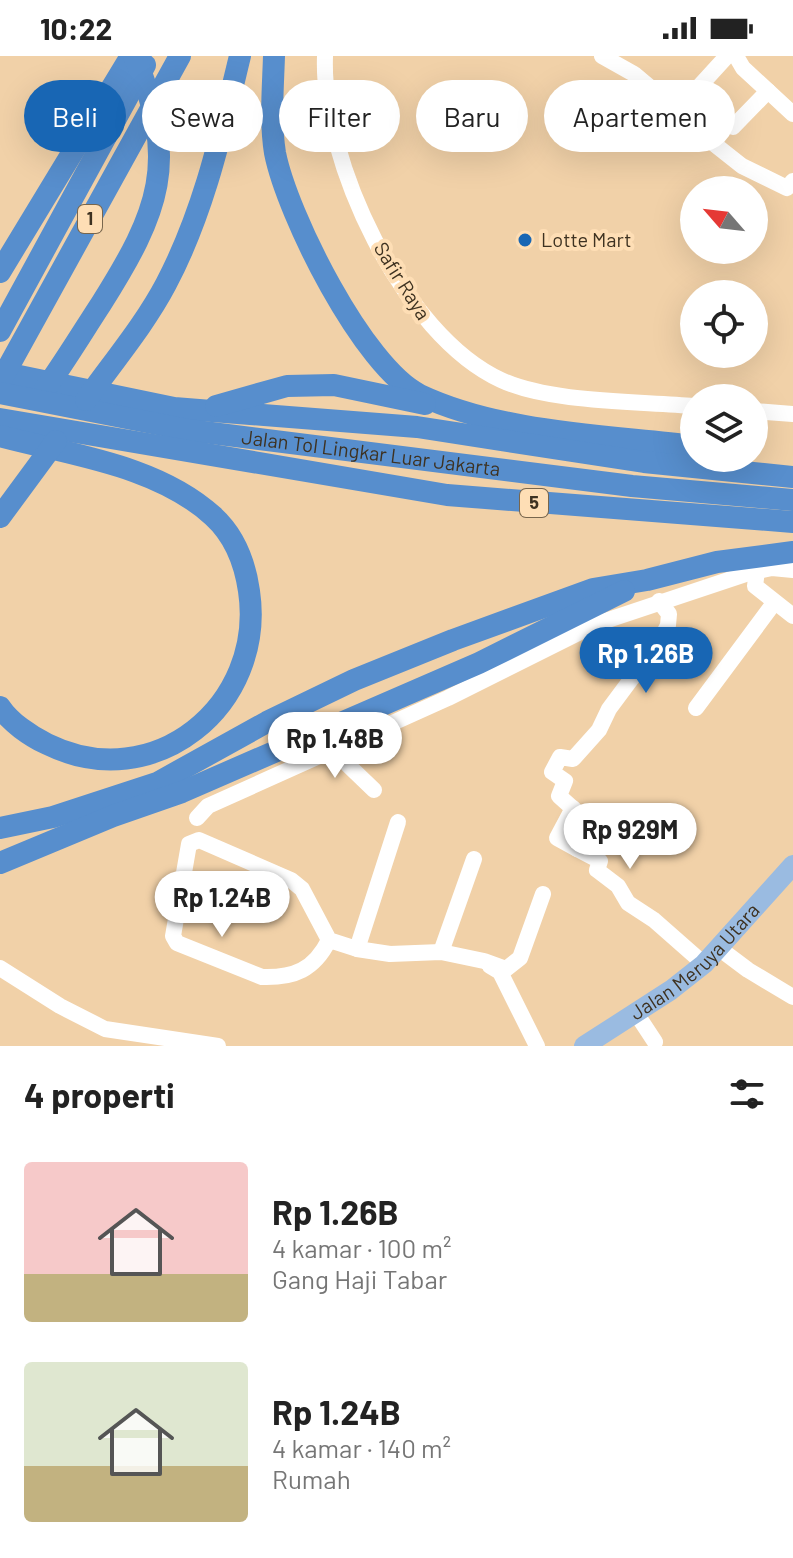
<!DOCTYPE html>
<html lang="id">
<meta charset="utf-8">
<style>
:root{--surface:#fff;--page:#f2f2f2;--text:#222;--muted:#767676;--accent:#1866b4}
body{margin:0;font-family:Barlow,sans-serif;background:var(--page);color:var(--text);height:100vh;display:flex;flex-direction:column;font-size:30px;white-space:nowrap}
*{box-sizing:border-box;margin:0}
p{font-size:26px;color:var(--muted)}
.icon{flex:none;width:44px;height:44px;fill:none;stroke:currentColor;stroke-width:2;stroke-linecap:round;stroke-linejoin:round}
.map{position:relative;height:990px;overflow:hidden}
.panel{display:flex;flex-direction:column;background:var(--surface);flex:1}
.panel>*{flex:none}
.banner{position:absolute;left:24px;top:24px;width:746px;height:72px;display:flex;gap:16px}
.needle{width:52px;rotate:298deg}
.buttons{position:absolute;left:680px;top:120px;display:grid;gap:16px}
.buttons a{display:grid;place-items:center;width:88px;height:88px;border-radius:50%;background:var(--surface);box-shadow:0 8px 32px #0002;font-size:40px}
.price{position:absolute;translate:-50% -68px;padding:0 18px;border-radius:28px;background:#fff;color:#222;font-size:26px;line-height:52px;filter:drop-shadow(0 2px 4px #0008)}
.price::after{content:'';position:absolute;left:50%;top:48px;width:24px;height:18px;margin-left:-12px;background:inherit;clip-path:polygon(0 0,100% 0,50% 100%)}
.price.active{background:var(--accent);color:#fff}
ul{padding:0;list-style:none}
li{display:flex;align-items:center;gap:24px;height:200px;padding:0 24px}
li span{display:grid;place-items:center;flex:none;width:224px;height:160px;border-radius:8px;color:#555}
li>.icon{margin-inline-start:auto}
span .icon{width:96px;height:96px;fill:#fffc;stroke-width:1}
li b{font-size:34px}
h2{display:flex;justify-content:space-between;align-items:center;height:96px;padding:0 24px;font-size:34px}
.tag{padding:0 28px;border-radius:36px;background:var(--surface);box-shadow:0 8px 32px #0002;font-size:28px;line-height:72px}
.tag.active{background:var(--accent);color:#fff}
.status{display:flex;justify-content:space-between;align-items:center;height:56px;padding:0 40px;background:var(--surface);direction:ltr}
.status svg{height:22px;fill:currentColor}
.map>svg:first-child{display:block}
</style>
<div class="status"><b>10:22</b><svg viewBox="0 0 49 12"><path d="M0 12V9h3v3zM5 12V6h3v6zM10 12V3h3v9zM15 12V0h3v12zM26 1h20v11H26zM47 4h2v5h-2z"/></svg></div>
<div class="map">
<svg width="793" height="990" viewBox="0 0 793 990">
<rect width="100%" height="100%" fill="#f1d1a8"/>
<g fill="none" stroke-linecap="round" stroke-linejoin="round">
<g stroke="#fff" stroke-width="16">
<path d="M 325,0 C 321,104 403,279 501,324 C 550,347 638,345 694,350"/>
<polyline points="602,0 634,18 659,39 675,57 742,110 787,132 793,125"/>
<polyline points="736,0 743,12 793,58"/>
<polyline points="696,33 733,71 768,35"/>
<polyline points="675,57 727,0"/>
<polyline points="754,355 793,358"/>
<polyline points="757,515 755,530 793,560"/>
<polyline points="659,545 669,558 668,569 661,583 609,653 599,674 573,703 560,701 552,716 565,725 559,740 587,765 577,793 600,805 597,814 618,830 628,847 654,864 704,908"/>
<polyline points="696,652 774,547"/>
<polyline points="344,688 348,709 374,734"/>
<polyline points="573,752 557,782 577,793"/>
<polyline points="197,762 208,750 448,642 596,568 752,516 772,512 793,514"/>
<path d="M 329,884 C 314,914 294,922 262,921 L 177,887 L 173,880 L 189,788 L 199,784 L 291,824 L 302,833 L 329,884 L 357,893 L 390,898 L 441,896 L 484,905 L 506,913 L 520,902 L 543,838"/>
<polyline points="357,893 398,766"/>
<polyline points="720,893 748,914 793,941"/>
<polyline points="441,896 474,803"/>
<polyline points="490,910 500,916 537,990"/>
<polyline points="0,912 60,950 105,973 218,990"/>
<polyline points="636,957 655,986"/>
</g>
<path stroke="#9abbe1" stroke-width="20" id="s1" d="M 584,990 L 671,934 L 704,908 L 793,809"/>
<g stroke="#578ecd" stroke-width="22">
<path d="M 274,0 C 273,32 270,66 275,97 C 287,158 363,311 420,339 C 501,377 605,379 694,390"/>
<polyline points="0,216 131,0"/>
<polyline points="0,275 145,9"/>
<polyline points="0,316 174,352 417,371 644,406 793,421"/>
<polyline points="0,326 180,0"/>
<path d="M 43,336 C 64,307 82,277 101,248 C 159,156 180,105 134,0"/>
<path id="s2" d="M 0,337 L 188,374 L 632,430 L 793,444"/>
<path d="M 86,344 C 113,306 145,268 166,228 C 204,156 221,78 240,0"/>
<polyline points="216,350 287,330 334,329 425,348"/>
<polyline points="0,363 447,439 793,466"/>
<path d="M 0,380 C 71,399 157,409 213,460 C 235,480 245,507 249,535 C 266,649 154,741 47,688 C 30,680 10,666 0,651"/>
<polyline points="0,461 56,385"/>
<polyline points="0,772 53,761 157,727 267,666 354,624 453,584 593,533 647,524 717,506 793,496"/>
<polyline points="0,807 113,760 182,736 479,607 624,535"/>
</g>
</g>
<circle fill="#1866b4" stroke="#fedeb5" stroke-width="3" cx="525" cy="184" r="8"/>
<g text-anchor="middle" stroke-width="8" stroke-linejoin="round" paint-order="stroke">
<g fill="#fedeb5" stroke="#78664d" stroke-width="2">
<rect x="78" y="149" width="24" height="28" rx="6"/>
<rect x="520" y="433" width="28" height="28" rx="6"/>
</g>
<g font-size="18" font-weight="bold" fill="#3e3221">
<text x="90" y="169">1</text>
<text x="534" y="453">5</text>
</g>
<g font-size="20" fill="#3e3221" stroke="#fedeb5" text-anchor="start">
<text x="541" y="191">Lotte Mart</text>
</g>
<g font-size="20" fill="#3e3221" stroke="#fedeb5">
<text transform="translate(402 225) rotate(58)" y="7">Safir Raya</text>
<text dy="7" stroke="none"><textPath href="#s2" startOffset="376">Jalan Tol Lingkar Luar Jakarta</textPath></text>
<text dy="7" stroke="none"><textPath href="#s1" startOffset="140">Jalan Meruya Utara</textPath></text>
</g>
</g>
</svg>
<div class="buttons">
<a><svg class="needle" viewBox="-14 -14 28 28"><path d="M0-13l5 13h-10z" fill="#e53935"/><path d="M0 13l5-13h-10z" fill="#767676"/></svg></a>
<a><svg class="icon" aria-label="locate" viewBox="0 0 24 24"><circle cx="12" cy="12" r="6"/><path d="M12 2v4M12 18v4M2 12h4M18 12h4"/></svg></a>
<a><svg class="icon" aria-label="layers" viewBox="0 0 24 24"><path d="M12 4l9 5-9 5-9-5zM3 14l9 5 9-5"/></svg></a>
</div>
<b class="price active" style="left:646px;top:639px">Rp 1.26B</b>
<b class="price" style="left:335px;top:724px">Rp 1.48B</b>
<b class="price" style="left:630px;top:815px">Rp 929M</b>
<b class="price" style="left:222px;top:883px">Rp 1.24B</b>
<div class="banner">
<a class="tag active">Beli</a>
<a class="tag">Sewa</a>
<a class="tag">Filter</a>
<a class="tag">Baru</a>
<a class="tag">Apartemen</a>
</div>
</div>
<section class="panel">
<h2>4 properti<svg class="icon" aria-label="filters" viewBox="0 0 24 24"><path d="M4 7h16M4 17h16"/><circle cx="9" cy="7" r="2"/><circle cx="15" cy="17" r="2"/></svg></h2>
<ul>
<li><span style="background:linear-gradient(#f6c9c9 70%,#c2b280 0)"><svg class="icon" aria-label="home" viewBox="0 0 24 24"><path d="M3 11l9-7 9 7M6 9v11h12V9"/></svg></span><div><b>Rp 1.26B</b><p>4 kamar · 100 m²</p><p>Gang Haji Tabar</p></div></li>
<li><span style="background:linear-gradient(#dfe7d0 65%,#c2b280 0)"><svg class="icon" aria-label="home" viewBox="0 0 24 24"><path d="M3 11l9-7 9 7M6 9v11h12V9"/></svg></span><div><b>Rp 1.24B</b><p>4 kamar · 140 m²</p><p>Rumah</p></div></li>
</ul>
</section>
